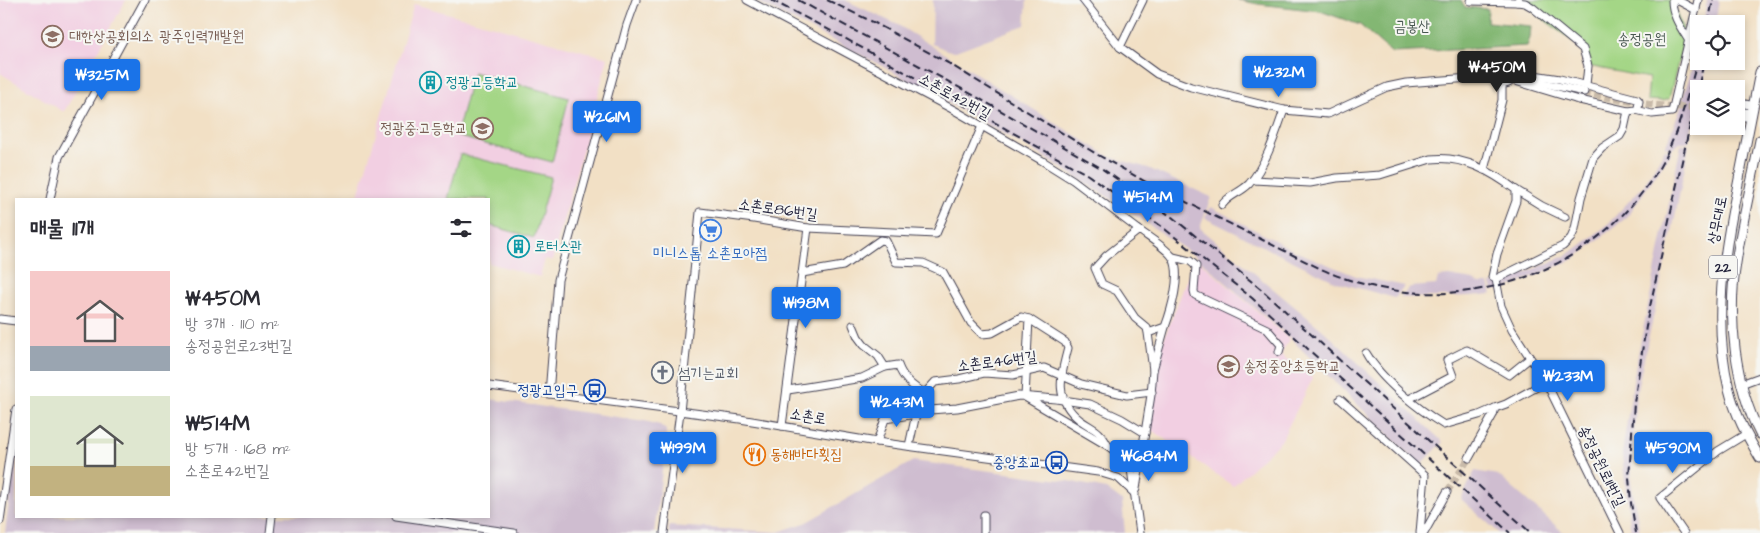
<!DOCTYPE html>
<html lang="ko">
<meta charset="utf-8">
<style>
:root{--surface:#fff;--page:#f7f7f7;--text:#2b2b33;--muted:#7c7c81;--accent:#1a73e8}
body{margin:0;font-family:"Architects Daughter","Poor Story",sans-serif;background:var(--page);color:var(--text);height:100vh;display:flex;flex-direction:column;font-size:19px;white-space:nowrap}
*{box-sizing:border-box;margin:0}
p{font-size:16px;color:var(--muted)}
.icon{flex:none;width:28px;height:28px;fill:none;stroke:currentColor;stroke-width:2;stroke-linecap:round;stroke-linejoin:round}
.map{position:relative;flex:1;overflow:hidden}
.drawer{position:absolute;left:15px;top:198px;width:475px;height:320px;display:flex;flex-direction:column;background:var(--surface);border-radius:0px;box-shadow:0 2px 8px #0003}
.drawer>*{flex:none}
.buttons{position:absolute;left:1690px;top:15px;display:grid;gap:10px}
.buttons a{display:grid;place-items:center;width:55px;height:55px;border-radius:0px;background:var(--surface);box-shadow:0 2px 8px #0003;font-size:25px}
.price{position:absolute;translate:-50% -42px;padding:0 11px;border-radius:5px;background:var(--accent);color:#fff;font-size:16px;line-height:32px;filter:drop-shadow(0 1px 2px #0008)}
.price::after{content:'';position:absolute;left:50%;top:30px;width:15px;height:11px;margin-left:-8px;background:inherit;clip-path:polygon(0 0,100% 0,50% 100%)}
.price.active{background:#222;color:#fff}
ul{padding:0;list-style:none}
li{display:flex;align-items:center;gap:15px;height:125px;padding:0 15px}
li span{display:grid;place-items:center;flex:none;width:140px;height:100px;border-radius:0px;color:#555}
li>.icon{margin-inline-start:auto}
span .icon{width:60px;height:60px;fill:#fffc;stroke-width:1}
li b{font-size:21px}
h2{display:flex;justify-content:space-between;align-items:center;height:60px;padding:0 15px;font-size:21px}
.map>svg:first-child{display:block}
</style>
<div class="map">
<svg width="1760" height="533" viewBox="0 0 1760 533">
<rect width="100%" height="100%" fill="#f6f6f2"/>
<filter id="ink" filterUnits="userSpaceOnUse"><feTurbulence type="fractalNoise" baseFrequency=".02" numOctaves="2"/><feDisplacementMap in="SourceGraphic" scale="10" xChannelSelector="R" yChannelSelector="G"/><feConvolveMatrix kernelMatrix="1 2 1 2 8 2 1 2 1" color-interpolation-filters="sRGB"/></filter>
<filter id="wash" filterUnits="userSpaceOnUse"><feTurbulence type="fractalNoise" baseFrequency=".0096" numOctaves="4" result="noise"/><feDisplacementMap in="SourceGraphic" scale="20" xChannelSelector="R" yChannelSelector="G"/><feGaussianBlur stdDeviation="1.12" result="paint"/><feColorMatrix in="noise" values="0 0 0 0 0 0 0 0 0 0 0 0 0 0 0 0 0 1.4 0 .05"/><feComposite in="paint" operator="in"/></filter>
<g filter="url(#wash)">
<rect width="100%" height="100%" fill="#f2e0c5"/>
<g fill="#f2cfe2">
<polygon points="0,0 126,0 64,112 0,73"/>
<polygon points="414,4 608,58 552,261 545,259 540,277 489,263 489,199 357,199"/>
<polygon points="1198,260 1289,339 1281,355 1313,378 1281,441 1233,486 1149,428 1162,344 1192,266"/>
</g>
<g fill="#cfbdd0">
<polygon points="754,0 845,0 898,25 1110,157 1148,168 1211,197 1200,228 1325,332 1443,442 1420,466 1291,339 1195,256 1113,200 1038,153 882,66"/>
<polygon points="933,0 1027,0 1025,25 953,52 932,44"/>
<polygon points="1707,0 1719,0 1715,24 1703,24"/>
<polygon points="1699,44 1699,61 1708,61 1702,89 1699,89 1699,102 1688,143 1680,143 1672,149 1665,147 1678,115"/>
<polygon points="1681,145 1689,145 1673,227 1637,390 1631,482 1640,533 1631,533 1622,454 1635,369"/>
<polygon points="1665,149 1672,151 1627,217 1574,259 1509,287 1493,291 1491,284 1516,277 1569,254 1606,226 1644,185"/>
<polygon points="1211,207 1295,251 1356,276 1405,286 1395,298 1336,282 1205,218"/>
<polygon points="1449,276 1473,280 1479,284 1489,284 1492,294 1471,296 1400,298 1410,287 1436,285 1438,277"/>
<polygon points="489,399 645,421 660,425 666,430 666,440 654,533 5,533 16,448 16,516 489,516"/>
<polygon points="913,461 1068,481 1106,489 1122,501 1125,533 669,533 669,526 778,532 805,523"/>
<polygon points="1475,471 1498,475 1564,533 1499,533 1461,499"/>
</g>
<g fill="#a4d686" stroke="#637c60">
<polygon points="1518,0 1672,0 1685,35 1669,99 1662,101 1647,100 1649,78 1588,66 1583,49"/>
<polygon points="473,72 569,98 552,162 456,136"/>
<polygon points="460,154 551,177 534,238 489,225 489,199 448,199"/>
</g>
<polygon fill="#83b773" stroke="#526c57" points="1238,0 1461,0 1465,7 1488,9 1487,22 1531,26 1530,38 1527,46 1392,53 1360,25 1320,11 1258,4"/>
</g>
<g filter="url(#ink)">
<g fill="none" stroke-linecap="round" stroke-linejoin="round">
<g stroke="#c8baa9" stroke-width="7" stroke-dasharray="7 3.5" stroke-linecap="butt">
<path d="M 1584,92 C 1625,101 1656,108 1699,107"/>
<polyline points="1447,492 1469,458"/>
</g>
<defs>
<g id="minor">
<polyline points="747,0 954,110 1041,160 1073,180 1139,230"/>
<polyline points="1083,0 1120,47 1157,74 1191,87 1284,110 1328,114 1387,87 1406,83 1495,76"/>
<polyline points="1518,0 1517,2 1525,3 1532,7 1583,49 1588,66 1586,85"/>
<path d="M 1672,0 C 1672,16 1681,28 1689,41"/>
<polyline points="1677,0 1696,10"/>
<polyline points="1471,1 1517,2"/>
<polyline points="1120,47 1143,0"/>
<circle cx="1504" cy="74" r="10"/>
<polyline points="1525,79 1584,92"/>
<polyline points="1512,80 1575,99 1628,111 1636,110 1638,108 1639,101 1637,99 1560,79 1514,72"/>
<polyline points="1736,102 1754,106"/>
<polyline points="1636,110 1652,114 1672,112 1698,0"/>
<polyline points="1736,111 1752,113"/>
<polyline points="1736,117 1751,117"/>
<polyline points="1484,170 1502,100 1502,84"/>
<path d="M 1253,180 L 1310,183 L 1337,178 L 1380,175 L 1431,159 C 1463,155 1492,172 1516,190 L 1516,201 L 1497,254 L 1492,277 L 1496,279"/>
<polyline points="1516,190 1542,206 1565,217"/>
<polyline points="50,199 59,157 145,0"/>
<path d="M 1222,205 C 1229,195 1240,193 1249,184 C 1265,167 1276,133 1284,110"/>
<polyline points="1173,257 1190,261 1196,266 1194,291 1195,295 1267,329 1281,345 1279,352"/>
<path d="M 802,273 L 843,266 L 880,240 L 886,241 L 896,262 L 923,263 L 943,272 L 971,323 L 982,334 L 992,333 L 1021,317 L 1029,319 L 1065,342 L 1068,348 C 1061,375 1053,399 1080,420 C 1094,430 1099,429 1108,446"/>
<polyline points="1496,279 1501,306 1512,330 1546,382 1620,533"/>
<polyline points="1496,279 1563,246 1571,238 1575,229 1581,198 1593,158 1602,148 1620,136 1624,129 1628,111"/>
<polyline points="0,319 16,321"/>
<polyline points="1029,319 1025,397 1108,446 1130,462 1140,533"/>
<polyline points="853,325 858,337 864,345 878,356 885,367"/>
<path d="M 1148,333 L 1147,328 L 1135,318 L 1117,291 L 1102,284 L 1095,268 L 1106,256 L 1139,230 C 1148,237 1168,249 1173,258 C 1182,275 1171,311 1165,327 L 1148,333 L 1153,370"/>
<path d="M 1366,353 C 1381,380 1418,409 1444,425 L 1479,415 L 1495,408"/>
<polyline points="1741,384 1760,377"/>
<polyline points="489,386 740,419 877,442 1098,472 1118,478 1135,494"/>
<path d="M 788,390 L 862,378 L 885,367 L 898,365 C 903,379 912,387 925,393 L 935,382 L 959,379 L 984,373 L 1013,375 L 1044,368 L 1081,384 L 1127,395 L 1152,392"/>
<polyline points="549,394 558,280 627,25 636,0"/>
<polyline points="1340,399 1425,475 1420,533"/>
<polyline points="1409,399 1453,376 1447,360 1467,350 1509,375 1530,358"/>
<polyline points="930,410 957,408 1019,396 1056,399 1090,404 1122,419 1145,433"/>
<polyline points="782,426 808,228"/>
<polyline points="877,442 885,419 916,414"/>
<polyline points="909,446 916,414 930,410 925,393"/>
<polyline points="1469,458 1493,415 1495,408 1506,404 1546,382"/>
<polyline points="1136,489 1151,395 1153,370 1165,327"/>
<polyline points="396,516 514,533"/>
<polyline points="0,521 16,409"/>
<polyline points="270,533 272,516"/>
<polyline points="664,533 680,412 700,212 754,219 808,228 936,234 982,126"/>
<polyline points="984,533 984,515"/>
<polyline points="1424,533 1447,492"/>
<polyline points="1684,533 1660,498 1718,451 1746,434"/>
</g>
<g id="major">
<path d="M 1760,72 C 1753,109 1745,147 1738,184 C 1724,252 1712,320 1729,389 C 1735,414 1747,436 1760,458"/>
<path d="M 1760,140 C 1752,181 1742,222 1736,263 C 1727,317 1735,385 1760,434"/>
</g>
</defs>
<use href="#minor" stroke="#413e50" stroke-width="9"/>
<use href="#major" stroke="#413e50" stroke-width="11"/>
<use href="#minor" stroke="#fff" stroke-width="7"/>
<use href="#major" stroke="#fff" stroke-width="9"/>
<g stroke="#22223b" stroke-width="2" stroke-dasharray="8 4" stroke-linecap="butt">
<polyline points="771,0 839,35 1088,175 1161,226 1252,298 1510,533"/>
<polyline points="798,0 975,96 1101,168 1172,217 1262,290 1531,533"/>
<path d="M 827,0 L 875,23 L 948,63 L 1098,155 L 1146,182 L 1321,269 C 1441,323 1584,285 1656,173 C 1678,138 1687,96 1699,56"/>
<polyline points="1708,24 1713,0"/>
<polyline points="1636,533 1631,503 1629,477 1634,403 1647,320 1703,66"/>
</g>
</g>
</g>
<defs>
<symbol id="school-ring" viewBox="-11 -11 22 22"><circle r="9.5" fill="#f6f6f2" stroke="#8d6e63" stroke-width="1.5"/><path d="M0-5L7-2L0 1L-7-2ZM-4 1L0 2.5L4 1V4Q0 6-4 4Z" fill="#8d6e63"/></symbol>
<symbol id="building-ring" viewBox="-11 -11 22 22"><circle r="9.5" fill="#f6f6f2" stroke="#0f9aa8" stroke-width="1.5"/><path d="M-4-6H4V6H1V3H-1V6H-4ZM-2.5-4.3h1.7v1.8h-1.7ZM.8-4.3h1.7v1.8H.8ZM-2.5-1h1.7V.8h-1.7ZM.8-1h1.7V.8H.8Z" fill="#0f9aa8"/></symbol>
<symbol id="supermarket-ring" viewBox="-11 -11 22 22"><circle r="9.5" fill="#f6f6f2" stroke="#3f7fe0" stroke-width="1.5"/><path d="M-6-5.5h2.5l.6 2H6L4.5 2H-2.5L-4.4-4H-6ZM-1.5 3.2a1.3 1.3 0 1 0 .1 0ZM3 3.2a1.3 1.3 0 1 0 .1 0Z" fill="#3f7fe0"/></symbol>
<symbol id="church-ring" viewBox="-11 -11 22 22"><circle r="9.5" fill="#f6f6f2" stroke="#6b7280" stroke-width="1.5"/><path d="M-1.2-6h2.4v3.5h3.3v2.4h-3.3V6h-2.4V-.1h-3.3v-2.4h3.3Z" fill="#6b7280"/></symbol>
<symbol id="bus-ring" viewBox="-11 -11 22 22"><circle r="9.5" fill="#f6f6f2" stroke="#1a4fb4" stroke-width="1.5"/><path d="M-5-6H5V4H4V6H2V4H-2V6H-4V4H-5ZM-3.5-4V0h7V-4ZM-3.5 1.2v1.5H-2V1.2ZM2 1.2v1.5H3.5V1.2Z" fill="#1a4fb4"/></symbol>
<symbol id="restaurant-ring" viewBox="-11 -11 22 22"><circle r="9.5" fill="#f6f6f2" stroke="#e8710a" stroke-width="1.5"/><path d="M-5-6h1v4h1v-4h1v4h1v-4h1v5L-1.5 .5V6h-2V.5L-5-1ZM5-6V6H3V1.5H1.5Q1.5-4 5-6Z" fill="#e8710a"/></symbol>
</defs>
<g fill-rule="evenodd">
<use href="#school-ring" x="40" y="24" width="25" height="25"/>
<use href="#building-ring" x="418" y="70" width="25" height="25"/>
<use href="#school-ring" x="470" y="116" width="25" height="25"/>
<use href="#supermarket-ring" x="698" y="218" width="25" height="25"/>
<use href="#building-ring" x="506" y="234" width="25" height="25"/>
<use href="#school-ring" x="1216" y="354" width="25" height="25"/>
<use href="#church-ring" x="650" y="360" width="25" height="25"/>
<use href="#bus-ring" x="582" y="378" width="25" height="25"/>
<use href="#restaurant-ring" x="742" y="442" width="25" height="25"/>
<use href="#bus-ring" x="1044" y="450" width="25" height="25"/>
</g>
<g text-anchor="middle" stroke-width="4" stroke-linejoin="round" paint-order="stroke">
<rect fill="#f6f6f2" stroke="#626272" stroke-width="1" x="1709" y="255.5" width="28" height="23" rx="4"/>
<g font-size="14" font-weight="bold" fill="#22223b">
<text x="1723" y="272">22</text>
</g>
<g font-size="15" fill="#495852" stroke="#f6f6f2">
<text x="1412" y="31">금봉산</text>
<text x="1642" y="44">송정공원</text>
</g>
<g font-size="15" fill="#785e54" stroke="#f6f6f2" text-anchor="start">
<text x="69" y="41">대한상공회의소 광주인력개발원</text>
<text x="467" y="133" text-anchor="end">정광중·고등학교</text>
<text x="1244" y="371">송정중앙초등학교</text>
</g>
<g font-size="15" fill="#0d838f" stroke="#f6f6f2" text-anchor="start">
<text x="446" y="87">정광고등학교</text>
<text x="534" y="251">로터스관</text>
</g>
<g font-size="15" fill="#22223b" stroke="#f6f6f2">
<text transform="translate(955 96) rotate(29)" y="5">소촌로42번길</text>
<text transform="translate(778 209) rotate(8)" y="5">소촌로86번길</text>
<text transform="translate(1717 220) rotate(-79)" y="5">상무대로</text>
<text transform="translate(997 361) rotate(-7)" y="5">소촌로46번길</text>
<text transform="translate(808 416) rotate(9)" y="5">소촌로</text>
<text transform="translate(1602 466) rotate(64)" y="5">송정공원로11번길</text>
</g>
<g font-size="15" fill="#366cbe" stroke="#f6f6f2">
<text x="710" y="258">미니스톱 소촌모아점</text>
</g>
<g font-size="15" fill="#5b616d" stroke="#f6f6f2" text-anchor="start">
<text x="678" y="378">섬기는교회</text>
</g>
<g font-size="15" fill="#164399" stroke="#f6f6f2" text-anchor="end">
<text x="578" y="395">정광고입구</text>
<text x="1041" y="467">중앙초교</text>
</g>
<g font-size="15" fill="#c56008" stroke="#f6f6f2" text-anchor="start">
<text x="770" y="459">동해바다횟집</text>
</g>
</g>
</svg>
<div class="buttons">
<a><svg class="icon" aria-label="locate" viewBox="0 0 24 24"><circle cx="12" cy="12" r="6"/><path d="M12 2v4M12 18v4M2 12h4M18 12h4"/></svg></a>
<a><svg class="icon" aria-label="layers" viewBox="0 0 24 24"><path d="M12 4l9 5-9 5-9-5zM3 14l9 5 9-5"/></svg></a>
</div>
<b class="price active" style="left:1497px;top:93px">₩450M</b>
<b class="price" style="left:1279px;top:98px">₩232M</b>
<b class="price" style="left:102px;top:101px">₩325M</b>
<b class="price" style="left:607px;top:143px">₩261M</b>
<b class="price" style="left:1148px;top:223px">₩514M</b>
<b class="price" style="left:806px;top:329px">₩198M</b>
<b class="price" style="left:1568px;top:402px">₩233M</b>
<b class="price" style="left:897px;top:428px">₩243M</b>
<b class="price" style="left:683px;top:474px">₩199M</b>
<b class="price" style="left:1673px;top:474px">₩590M</b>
<b class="price" style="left:1149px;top:482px">₩684M</b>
<section class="drawer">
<h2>매물 11개<svg class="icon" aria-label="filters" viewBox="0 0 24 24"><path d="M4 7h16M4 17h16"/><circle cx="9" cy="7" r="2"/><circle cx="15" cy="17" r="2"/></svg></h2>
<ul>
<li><span style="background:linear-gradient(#f6c9c9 75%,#9aa5b1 0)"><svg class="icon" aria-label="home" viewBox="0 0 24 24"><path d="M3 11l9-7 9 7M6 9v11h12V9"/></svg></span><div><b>₩450M</b><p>방 3개 · 110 m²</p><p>송정공원로23번길</p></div></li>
<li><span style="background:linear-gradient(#dfe7d0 70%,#c2b280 0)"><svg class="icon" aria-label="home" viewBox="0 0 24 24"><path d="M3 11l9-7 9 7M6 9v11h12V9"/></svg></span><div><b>₩514M</b><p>방 5개 · 168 m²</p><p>소촌로42번길</p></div></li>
</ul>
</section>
</div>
